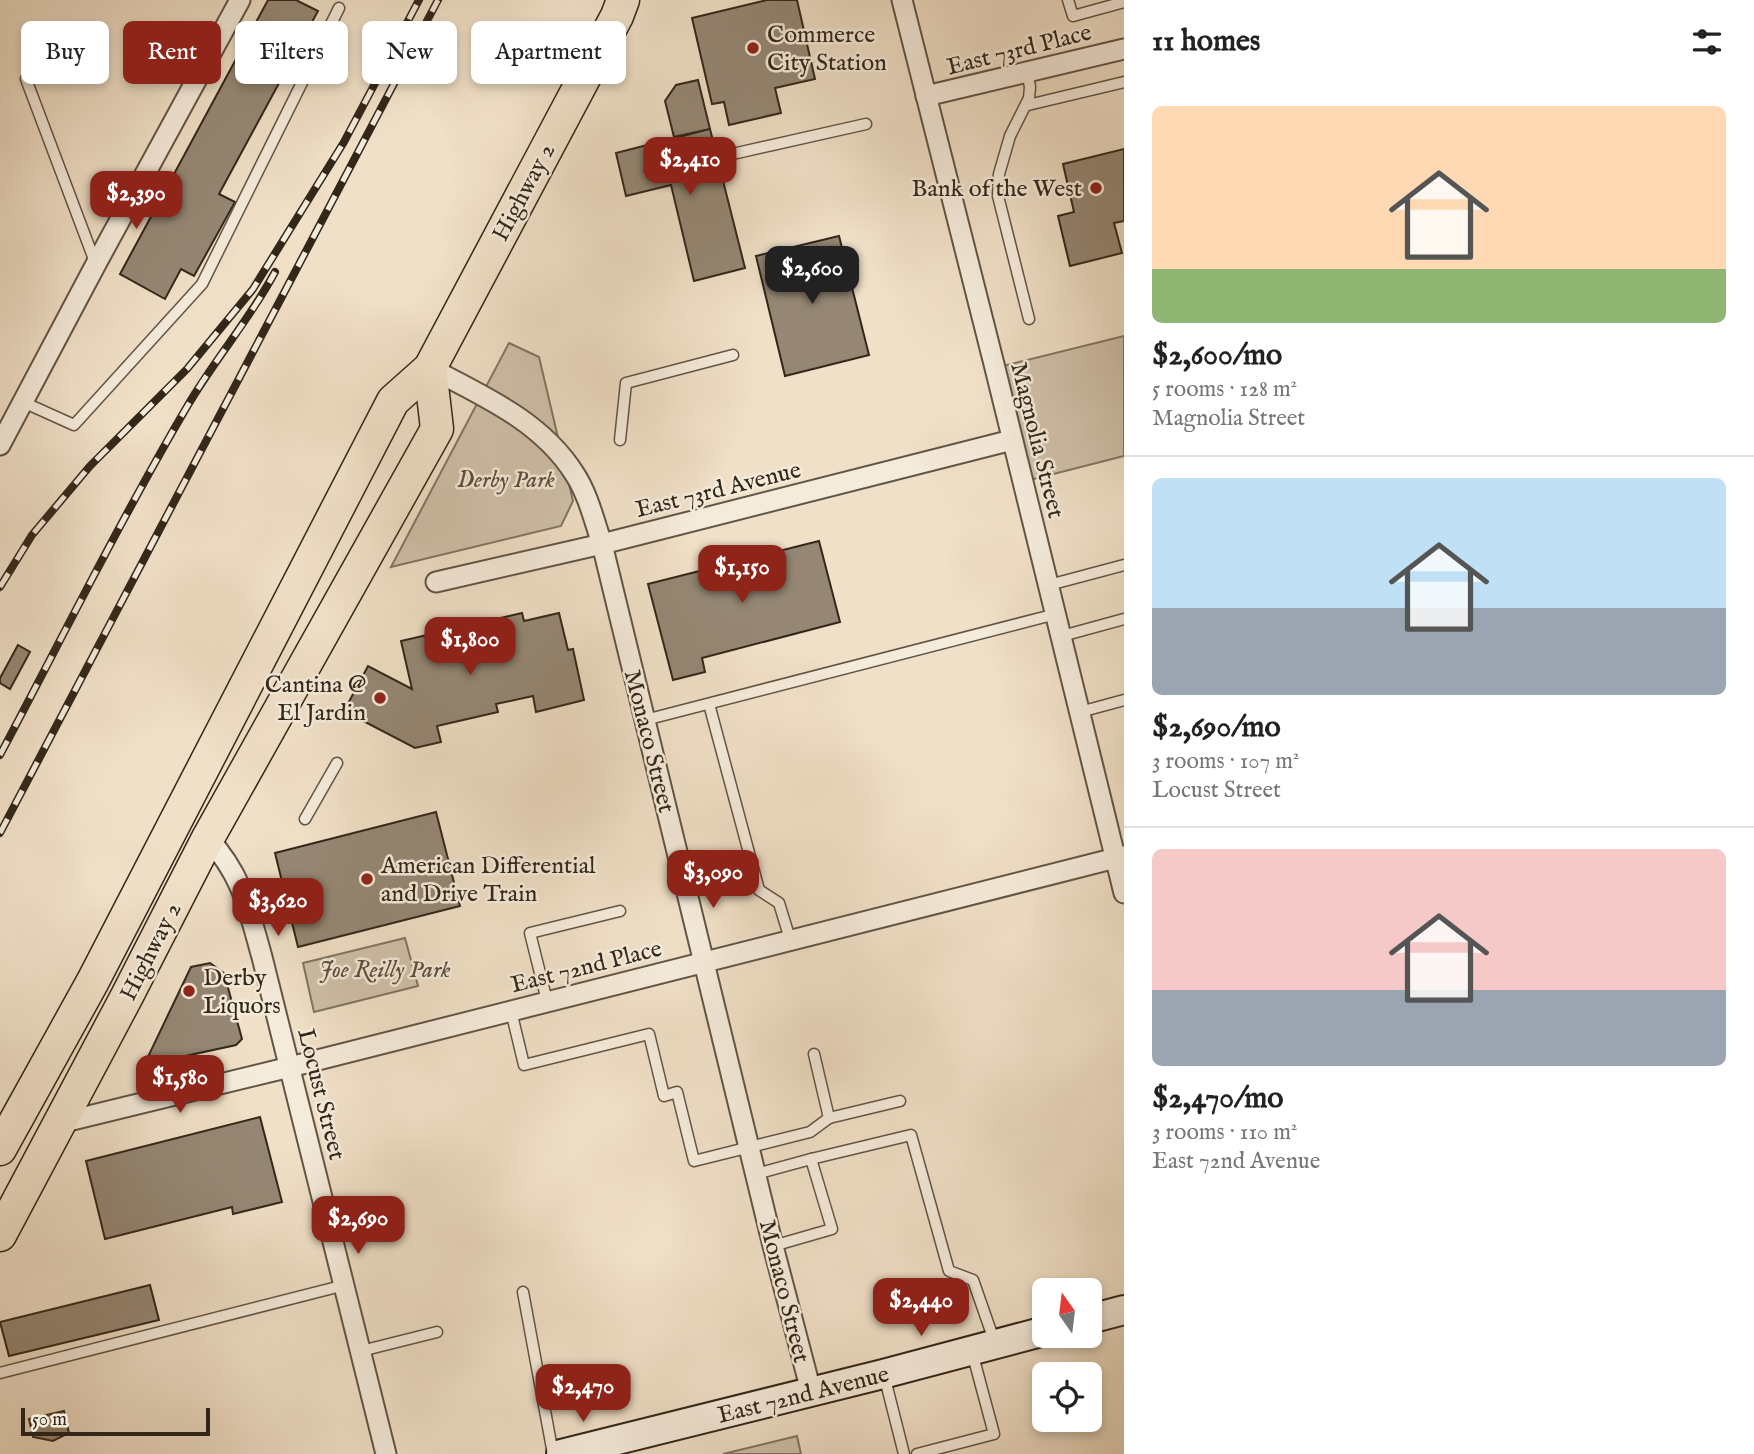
<!DOCTYPE html>
<meta charset="utf-8">
<style>
:root{--surface:#fff;--page:#f6f6f6;--text:#222;--muted:#767676;--line:#e0e0e0;--accent:#8f2418}
body{margin:0;font-family:"IM FELL English",serif;background:var(--page);color:var(--text);height:100vh;display:flex;flex-direction:column;font-size:26px;white-space:nowrap}
*{box-sizing:border-box;margin:0}
p{font-size:23px;color:var(--muted)}
.icon{flex:none;width:38px;height:38px;fill:none;stroke:currentColor;stroke-width:2;stroke-linecap:round;stroke-linejoin:round}
.map{position:relative;flex:1;overflow:hidden}
.details{display:flex;flex-direction:column;background:var(--surface);width:630px}
.details>*{flex:none}
.guide{position:absolute;left:21px;top:21px;width:665px;height:63px;display:flex;gap:14px}
.needle{width:46px;rotate:346deg}
.fabs{position:absolute;left:1032px;top:1278px;display:grid;gap:14px}
.fabs a{display:grid;place-items:center;width:70px;height:70px;border-radius:10px;background:var(--surface);box-shadow:0 4px 10px #0003;font-size:35px}
.scale{position:absolute;left:21px;bottom:18px;width:189px;box-sizing:border-box;padding-left:7px;border:4px solid #33271a;border-top:0;font-size:19px;line-height:24px;white-space:nowrap;color:#33271a;-webkit-text-stroke:5px #f5ebdb;paint-order:stroke}
.price{position:absolute;translate:-50% -60px;padding:0 16px;border-radius:14px;background:var(--accent);color:#fff;font-size:23px;line-height:46px;filter:drop-shadow(0 2px 4px #0008)}
.price::after{content:'';position:absolute;left:50%;top:42px;width:21px;height:16px;margin-left:-10px;background:inherit;clip-path:polygon(0 0,100% 0,50% 100%)}
.price.selected{background:#222;color:#fff}
ul{padding:0;list-style:none}
li{display:grid;align-content:center;gap:14px;height:371px;padding:0 28px}
li+li{border-top:2px solid var(--line)}
li span{display:grid;place-items:center;height:217px;border-radius:10px;color:#555}
li>.icon{margin-inline-start:auto}
span .icon{width:126px;height:126px;fill:#fffc;stroke-width:1}
li b{font-size:30px}
h2{display:flex;justify-content:space-between;align-items:center;height:84px;padding:0 28px;font-size:30px}
.tag{padding:0 24px;border-radius:10px;background:var(--surface);box-shadow:0 4px 10px #0003;font-size:24px;line-height:63px}
.tag.selected{background:var(--accent);color:#fff}
main{display:flex;flex:1;min-height:0}
.map>svg:first-child{display:block}
</style>
<main>
<div class="map">
<svg width="1124" height="1454" viewBox="0 0 1124 1454">
<rect width="100%" height="100%" fill="#f0e0c7"/>
<filter id="stains"><feTurbulence type="fractalNoise" baseFrequency=".00286" numOctaves="4"/><feColorMatrix values="0 0 0 0 .2 0 0 0 0 .09 0 0 0 0 .02 0 0 0 .5 -.17"/></filter>
<radialGradient id="worn" r=".72"><stop offset=".6" stop-color="#630" stop-opacity="0"/><stop offset="1" stop-color="#630" stop-opacity=".3"/></radialGradient>
<g fill="#d0c1aa" stroke="#827462" stroke-width="2">
<polygon points="1124,336 1124,456 1022,482 995,368"/>
<polygon points="509,343 539,357 573,501 561,526 391,567"/>
<polygon points="405,938 418,986 314,1012 303,963"/>
<polygon points="797,1436 801,1454 723,1454"/>
</g>
<g fill="#958774" stroke="#33271a" stroke-width="2">
<polygon points="268,0 296,0 318,11 219,194 235,202 194,276 181,269 165,299 120,274"/>
<polygon points="767,0 797,0 815,79 775,88 781,113 729,125 724,102 712,104 692,18"/>
<polygon points="698,80 710,129 674,137 665,101 676,85"/>
<polygon points="710,129 745,268 694,281 671,185 626,196 616,153"/>
<polygon points="1124,149 1124,221 1114,223 1122,253 1070,266 1058,216 1074,212 1063,164"/>
<polygon points="839,236 869,355 785,376 756,256"/>
<polygon points="819,541 840,622 702,658 705,672 673,680 648,584"/>
<polygon points="522,613 524,621 559,613 568,650 573,649 584,700 536,712 533,696 496,704 498,712 437,726 441,742 415,748 344,711 368,666 412,689 401,641"/>
<polygon points="18,645 30,652 10,689 0,683 0,678"/>
<polygon points="436,812 460,906 298,947 275,853"/>
<polygon points="210,963 224,973 242,1039 236,1045 144,1065 191,967"/>
<polygon points="260,1117 282,1202 233,1214 232,1207 105,1239 86,1161"/>
<polygon points="150,1285 159,1320 9,1356 0,1322"/>
<polygon points="64,1411 69,1433 53,1441 33,1437 29,1419"/>
</g>
<g fill="none" stroke-linecap="round" stroke-linejoin="round">
<defs>
<g id="lane">
<polyline points="1068,0 1073,16 1124,2"/>
<polyline points="1027,71 1030,87 1029,98 1010,136 999,174 998,196 1029,319"/>
<polyline points="26,79 95,262"/>
<polyline points="1028,105 1124,82"/>
<polyline points="737,153 866,124"/>
<polyline points="23,402 74,425 202,284 339,8"/>
<polyline points="620,440 626,383 733,355"/>
<polyline points="1049,585 1124,565"/>
<polyline points="1062,636 1124,619"/>
<polyline points="709,704 759,890 779,903 790,939"/>
<polyline points="1080,712 1124,700"/>
<polyline points="645,720 1056,614"/>
<polyline points="305,819 337,763"/>
<polyline points="547,1001 530,933 620,911"/>
<polyline points="511,1011 524,1065 649,1034 664,1096 677,1092 694,1161 810,1132 829,1118 814,1054"/>
<polyline points="829,1118 900,1101"/>
<polyline points="811,1159 911,1135 949,1271 973,1280 995,1343"/>
<polyline points="756,1174 811,1159 832,1229 773,1246"/>
<polyline points="523,1292 553,1454"/>
<polyline points="361,1351 437,1332"/>
<polyline points="0,1373 345,1285"/>
<polyline points="884,1375 904,1454"/>
<polyline points="917,1454 994,1434 972,1352"/>
</g>
<g id="street">
<polyline points="902,0 995,368 1124,893"/>
<polyline points="926,96 1124,49"/>
<path d="M 430,368 C 483,396 541,421 574,473 C 588,494 594,520 602,544 L 773,1246 L 811,1391"/>
<polyline points="0,445 96,264 240,0"/>
<polyline points="436,582 602,544 1012,440"/>
<path d="M 208,838 C 243,877 248,908 262,957 L 386,1454"/>
<polyline points="60,1123 290,1067 1124,856"/>
</g>
<g id="secondary">
<polyline points="1090,1319 1124,1310"/>
<polyline points="561,1454 883,1374 1045,1331"/>
</g>
<g id="primary">
<polyline points="0,1149 93,981 393,401 430,368 617,16 623,0"/>
<polyline points="0,1235 127,996 208,838 437,429 430,368"/>
</g>
</defs>
<use href="#lane" stroke="#625545" stroke-width="13"/>
<use href="#street" stroke="#625545" stroke-width="23"/>
<use href="#secondary" stroke="#33271a" stroke-width="32"/>
<use href="#primary" stroke="#33271a" stroke-width="35"/>
<use href="#lane" stroke="#f5ebdb" stroke-width="10"/>
<use href="#street" stroke="#f5ebdb" stroke-width="19"/>
<use href="#secondary" stroke="#f5ebdb" stroke-width="28"/>
<use href="#primary" stroke="#f0e0c7" stroke-width="32"/>
<defs>
<g id="rail">
<polyline points="0,587 32,535 90,466 187,369 253,289 344,142 419,0"/>
<path d="M 0,755 C 62,638 121,519 188,405 C 215,359 250,319 275,272"/>
<polyline points="0,833 438,0"/>
</g>
</defs>
<use href="#rail" stroke="#33271a" stroke-width="8"/>
<use href="#rail" stroke="#f5ebdb" stroke-width="5" stroke-dasharray="16" stroke-linecap="butt"/>
</g>
<g fill="#8f2418" stroke="#f5ebdb" stroke-width="2.5">
<circle cx="753" cy="48" r="7"/>
<circle cx="1096" cy="188" r="7"/>
<circle cx="380" cy="698" r="7"/>
<circle cx="367" cy="879" r="7"/>
<circle cx="189" cy="991" r="7"/>
</g>
<g text-anchor="middle" stroke-width="5" stroke-linejoin="round" paint-order="stroke">
<g font-size="24" fill="#33271a" stroke="#f5ebdb" text-anchor="start">
<text x="767" y="42">Commerce<tspan x="767" dy="28">City Station</tspan></text>
<text x="1082" y="196" text-anchor="end">Bank of the West</text>
<text x="366" y="692" text-anchor="end">Cantina @<tspan x="366" dy="28">El Jardin</tspan></text>
<text x="381" y="873">American Differential<tspan x="381" dy="28">and Drive Train</tspan></text>
<text x="203" y="985">Derby<tspan x="203" dy="28">Liquors</tspan></text>
</g>
<g font-size="24" fill="#33271a" stroke="#f5ebdb">
<text transform="translate(1019 49) rotate(-14)" y="8">East 73rd Place</text>
<text transform="translate(523 192) rotate(-62)" y="8">Highway 2</text>
<text transform="translate(1038 440) rotate(76)" y="8">Magnolia Street</text>
<text transform="translate(718 489) rotate(-14)" y="8">East 73rd Avenue</text>
<text transform="translate(650 741) rotate(76)" y="8">Monaco Street</text>
<text transform="translate(150 951) rotate(-63)" y="8">Highway 2</text>
<text transform="translate(586 966) rotate(-14)" y="8">East 72nd Place</text>
<text transform="translate(322 1094) rotate(76)" y="8">Locust Street</text>
<text transform="translate(785 1291) rotate(76)" y="8">Monaco Street</text>
<text transform="translate(803 1394) rotate(-14)" y="8">East 72nd Avenue</text>
</g>
<g font-size="24" font-style="italic" fill="#5a4e3e" stroke="#f5ebdb">
<text x="506" y="487">Derby Park</text>
<text x="385" y="977">Joe Reilly Park</text>
</g>
</g>
<rect width="100%" height="100%" filter="url(#stains)"/>
<rect width="100%" height="100%" fill="url(#worn)"/>
</svg>
<div class="fabs">
<a><svg class="needle" viewBox="-14 -14 28 28"><path d="M0-13l5 13h-10z" fill="#e53935"/><path d="M0 13l5-13h-10z" fill="#767676"/></svg></a>
<a><svg class="icon" aria-label="locate" viewBox="0 0 24 24"><circle cx="12" cy="12" r="6"/><path d="M12 2v4M12 18v4M2 12h4M18 12h4"/></svg></a>
</div>
<div class="scale">50 m</div>
<b class="price" style="left:690px;top:197px">$2,410</b>
<b class="price" style="left:136px;top:231px">$2,390</b>
<b class="price selected" style="left:812px;top:306px">$2,600</b>
<b class="price" style="left:742px;top:605px">$1,150</b>
<b class="price" style="left:470px;top:677px">$1,800</b>
<b class="price" style="left:713px;top:910px">$3,090</b>
<b class="price" style="left:278px;top:938px">$3,620</b>
<b class="price" style="left:180px;top:1115px">$1,580</b>
<b class="price" style="left:358px;top:1256px">$2,690</b>
<b class="price" style="left:921px;top:1338px">$2,440</b>
<b class="price" style="left:583px;top:1424px">$2,470</b>
<div class="guide">
<a class="tag">Buy</a>
<a class="tag selected">Rent</a>
<a class="tag">Filters</a>
<a class="tag">New</a>
<a class="tag">Apartment</a>
</div>
</div>
<section class="details">
<h2>11 homes<svg class="icon" aria-label="filters" viewBox="0 0 24 24"><path d="M4 7h16M4 17h16"/><circle cx="9" cy="7" r="2"/><circle cx="15" cy="17" r="2"/></svg></h2>
<ul>
<li><span style="background:linear-gradient(#ffd9b3 75%,#8fb573 0)"><svg class="icon" aria-label="home" viewBox="0 0 24 24"><path d="M3 11l9-7 9 7M6 9v11h12V9"/></svg></span><div><b>$2,600/mo</b><p>5 rooms · 128 m²</p><p>Magnolia Street</p></div></li>
<li><span style="background:linear-gradient(#bfe0f5 60%,#9aa5b1 0)"><svg class="icon" aria-label="home" viewBox="0 0 24 24"><path d="M3 11l9-7 9 7M6 9v11h12V9"/></svg></span><div><b>$2,690/mo</b><p>3 rooms · 107 m²</p><p>Locust Street</p></div></li>
<li><span style="background:linear-gradient(#f6c9c9 65%,#9aa5b1 0)"><svg class="icon" aria-label="home" viewBox="0 0 24 24"><path d="M3 11l9-7 9 7M6 9v11h12V9"/></svg></span><div><b>$2,470/mo</b><p>3 rooms · 110 m²</p><p>East 72nd Avenue</p></div></li>
</ul>
</section>
</main>
